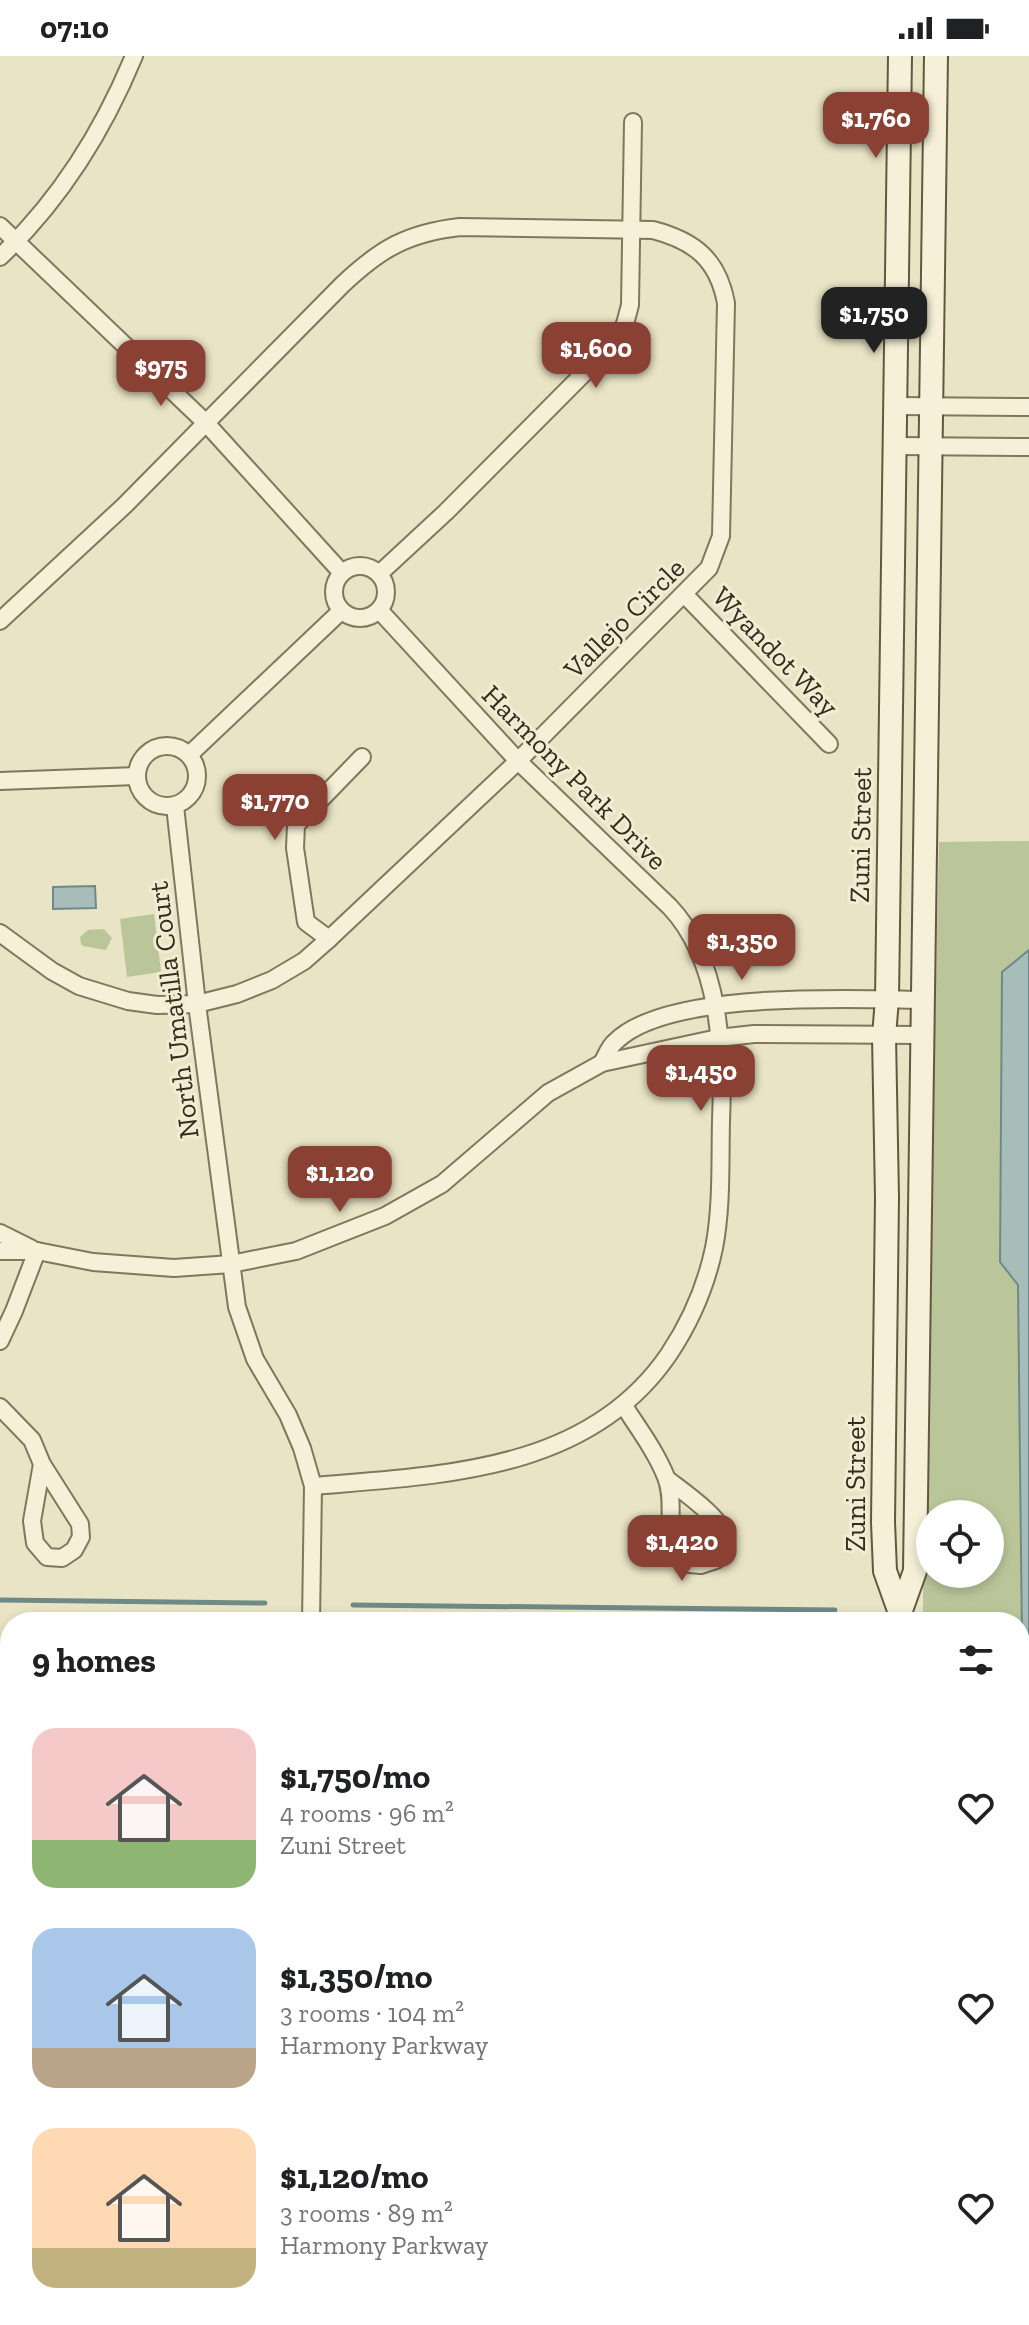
<!DOCTYPE html>
<meta charset="utf-8">
<style>
:root{--surface:#fff;--page:#f2f2f2;--text:#202124;--muted:#757577;--accent:#8a4134}
body{margin:0;font-family:"Zilla Slab",serif;background:var(--page);color:var(--text);height:100vh;display:flex;flex-direction:column;font-size:30px;white-space:nowrap}
*{box-sizing:border-box;margin:0}
p{font-size:26px;color:var(--muted)}
.icon{flex:none;width:44px;height:44px;fill:none;stroke:currentColor;stroke-width:2;stroke-linecap:round;stroke-linejoin:round}
.map{position:relative;flex:1;overflow:hidden}
.panel{position:absolute;left:0px;top:1556px;width:1030px;height:714px;display:flex;flex-direction:column;background:var(--surface);border-radius:32px 32px 0 0;box-shadow:0 4px 12px #0003}
.panel>*{flex:none}
.controls{position:absolute;left:916px;top:1444px;display:grid;gap:16px}
.controls a{display:grid;place-items:center;width:88px;height:88px;border-radius:50%;background:var(--surface);box-shadow:0 4px 12px #0003;font-size:40px}
.price{position:absolute;translate:-50% -68px;padding:0 18px;border-radius:16px;background:var(--accent);color:#fff;font-size:26px;line-height:52px;filter:drop-shadow(0 2px 4px #0008)}
.price::after{content:'';position:absolute;left:50%;top:48px;width:24px;height:18px;margin-left:-12px;background:inherit;clip-path:polygon(0 0,100% 0,50% 100%)}
.price.current{background:#222;color:#fff}
ul{padding:0;list-style:none}
li{display:flex;align-items:center;gap:24px;height:200px;padding:0 32px}
li span{display:grid;place-items:center;flex:none;width:224px;height:160px;border-radius:24px;color:#555}
li>.icon{margin-inline-start:auto}
span .icon{width:96px;height:96px;fill:#fffc;stroke-width:1}
li b{font-size:34px}
h2{display:flex;justify-content:space-between;align-items:center;height:96px;padding:0 32px;font-size:34px}
.status{display:flex;justify-content:space-between;align-items:center;height:56px;padding:0 40px;background:var(--surface);direction:ltr}
.status svg{height:22px;fill:currentColor}
.map>svg:first-child{display:block}
</style>
<div class="status"><b>07:10</b><svg viewBox="0 0 49 12"><path d="M0 12V9h3v3zM5 12V6h3v6zM10 12V3h3v9zM15 12V0h3v12zM26 1h20v11H26zM47 4h2v5h-2z"/></svg></div>
<div class="map">
<svg width="1029" height="2269" viewBox="0 0 1029 2269">
<rect width="100%" height="100%" fill="#e9e4c5"/>
<g fill="#bac69a" fill-rule="evenodd">
<path d="M 1029,785 L 1029,1955 L 1020,1954 L 1020,1566 L 923,1566 L 923,1497 L 939,786 ZM 930,1458 L 990,1458 L 990,1518 L 930,1518 Z"/>
<polygon points="154,858 161,916 127,921 120,863"/>
<polygon points="104,873 112,882 106,894 83,890 81,888 80,881 88,874"/>
</g>
<g fill="#a6bdb9" stroke="#6e8a87" stroke-width="2">
<polygon points="95,830 96,852 53,853 53,831"/>
<polygon points="1029,894 1029,1765 1024,1763 1018,1229 1000,1206 1002,916"/>
</g>
<g fill="none" stroke-linecap="round" stroke-linejoin="round">
<g stroke="#6e8a87" stroke-width="5">
<polyline points="0,1544 265,1547"/>
<polyline points="353,1549 835,1554"/>
</g>
<defs>
<g id="minor">
<polyline points="0,170 206,367 342,517"/>
<path d="M 0,201 C 59,145 103,75 134,0"/>
<polyline points="897,350 1029,351"/>
<polyline points="896,390 1029,391"/>
<circle cx="360" cy="536" r="26"/>
<polyline points="379,518 446,456 611,290 625,268 630,249 633,66"/>
<polyline points="685,539 829,688"/>
<path d="M 0,565 L 124,450 L 342,229 C 380,193 407,177 460,171 L 653,174 C 695,185 718,204 726,247 L 721,480 L 709,512 L 518,705 L 329,883 L 304,905 L 272,924 L 237,938 L 197,948 L 157,949 L 128,945 L 79,930 L 52,915 L 0,877"/>
<circle cx="167" cy="720" r="30"/>
<polyline points="189,699 341,555"/>
<polyline points="0,725 137,720"/>
<polyline points="175,750 197,948 237,1251 255,1303 288,1359 302,1392 313,1430 311,1566"/>
<polyline points="329,883 306,866 295,792 296,769 362,701"/>
<path d="M 602,1007 C 606,1000 609,991 615,986 C 666,934 851,943 922,944"/>
<polyline points="0,1177 32,1193"/>
<polyline points="0,1195 37,1195 93,1206 174,1212 231,1208 296,1195 385,1160 442,1128 548,1037 602,1007 718,982 754,978 922,979"/>
<polyline points="0,1285 14,1255 37,1195"/>
<path d="M 624,1350 C 639,1373 656,1396 666,1421 C 678,1451 659,1479 689,1508 L 701,1509 L 716,1504 C 720,1496 726,1488 724,1479 C 722,1462 681,1434 667,1423"/>
<polyline points="0,1351 32,1384 42,1408 80,1468 81,1481 74,1494 62,1502 47,1501 35,1487 32,1465 42,1408"/>
<path d="M 313,1430 C 442,1419 589,1416 669,1298 C 691,1265 706,1230 714,1192 C 722,1151 720,1106 721,1065 C 724,995 720,904 670,851 L 518,705 L 380,555"/>
<polyline points="0,1665 10,1665"/>
<polyline points="0,2220 10,2231"/>
<polyline points="36,2260 44,2269"/>
<polyline points="291,2260 294,2269"/>
<polyline points="517,2269 517,2260"/>
<polyline points="731,2269 731,2260"/>
</g>
<g id="tertiary">
<polyline points="1020,1982 1029,1982"/>
<polyline points="60,2269 70,2260"/>
</g>
<g id="secondary">
<polyline points="900,1557 885,1515 883,1466 887,1142 884,980 887,943 900,0"/>
<polyline points="900,1566 900,1557 915,1515 936,0"/>
<polyline points="897,2269 897,2260"/>
</g>
</defs>
<use href="#minor" stroke="#82765d" stroke-width="20"/>
<use href="#tertiary" stroke="#82765d" stroke-width="24"/>
<use href="#secondary" stroke="#635740" stroke-width="26"/>
<use href="#minor" stroke="#f5f0d7" stroke-width="16"/>
<use href="#tertiary" stroke="#f5f0d7" stroke-width="20"/>
<use href="#secondary" stroke="#f5f0d7" stroke-width="22"/>
</g>
<g text-anchor="middle" stroke-width="6" stroke-linejoin="round" paint-order="stroke">
<g font-size="28" fill="#332c1f" stroke="#f1edd3">
<text transform="translate(624 562) rotate(-45)" y="10">Vallejo Circle</text>
<text transform="translate(776 595) rotate(46)" y="10">Wyandot Way</text>
<text transform="translate(575 721) rotate(45)" y="10">Harmony Park Drive</text>
<text transform="translate(860 779) rotate(-89)" y="10">Zuni Street</text>
<text transform="translate(173 954) rotate(-97)" y="10">North Umatilla Court</text>
<text transform="translate(855 1428) rotate(-90)" y="10">Zuni Street</text>
</g>
</g>
</svg>
<div class="controls">
<a><svg class="icon" aria-label="locate" viewBox="0 0 24 24"><circle cx="12" cy="12" r="6"/><path d="M12 2v4M12 18v4M2 12h4M18 12h4"/></svg></a>
</div>
<b class="price" style="left:876px;top:104px">$1,760</b>
<b class="price current" style="left:874px;top:299px">$1,750</b>
<b class="price" style="left:596px;top:334px">$1,600</b>
<b class="price" style="left:161px;top:352px">$975</b>
<b class="price" style="left:275px;top:786px">$1,770</b>
<b class="price" style="left:742px;top:926px">$1,350</b>
<b class="price" style="left:701px;top:1057px">$1,450</b>
<b class="price" style="left:340px;top:1158px">$1,120</b>
<b class="price" style="left:682px;top:1527px">$1,420</b>
<section class="panel">
<h2>9 homes<svg class="icon" aria-label="filters" viewBox="0 0 24 24"><path d="M4 7h16M4 17h16"/><circle cx="9" cy="7" r="2"/><circle cx="15" cy="17" r="2"/></svg></h2>
<ul>
<li><span style="background:linear-gradient(#f6c9c9 70%,#8fb573 0)"><svg class="icon" aria-label="home" viewBox="0 0 24 24"><path d="M3 11l9-7 9 7M6 9v11h12V9"/></svg></span><div><b>$1,750/mo</b><p>4 rooms · 96 m²</p><p>Zuni Street</p></div><svg class="icon" aria-label="heart" viewBox="0 0 24 24"><path d="M12 20l-8-8c-3-5 5-10 8-4 3-6 11-1 8 4z"/></svg></li>
<li><span style="background:linear-gradient(#a9c7e8 75%,#b9a48a 0)"><svg class="icon" aria-label="home" viewBox="0 0 24 24"><path d="M3 11l9-7 9 7M6 9v11h12V9"/></svg></span><div><b>$1,350/mo</b><p>3 rooms · 104 m²</p><p>Harmony Parkway</p></div><svg class="icon" aria-label="heart" viewBox="0 0 24 24"><path d="M12 20l-8-8c-3-5 5-10 8-4 3-6 11-1 8 4z"/></svg></li>
<li><span style="background:linear-gradient(#ffd9b3 75%,#c2b280 0)"><svg class="icon" aria-label="home" viewBox="0 0 24 24"><path d="M3 11l9-7 9 7M6 9v11h12V9"/></svg></span><div><b>$1,120/mo</b><p>3 rooms · 89 m²</p><p>Harmony Parkway</p></div><svg class="icon" aria-label="heart" viewBox="0 0 24 24"><path d="M12 20l-8-8c-3-5 5-10 8-4 3-6 11-1 8 4z"/></svg></li>
</ul>
</section>
</div>
